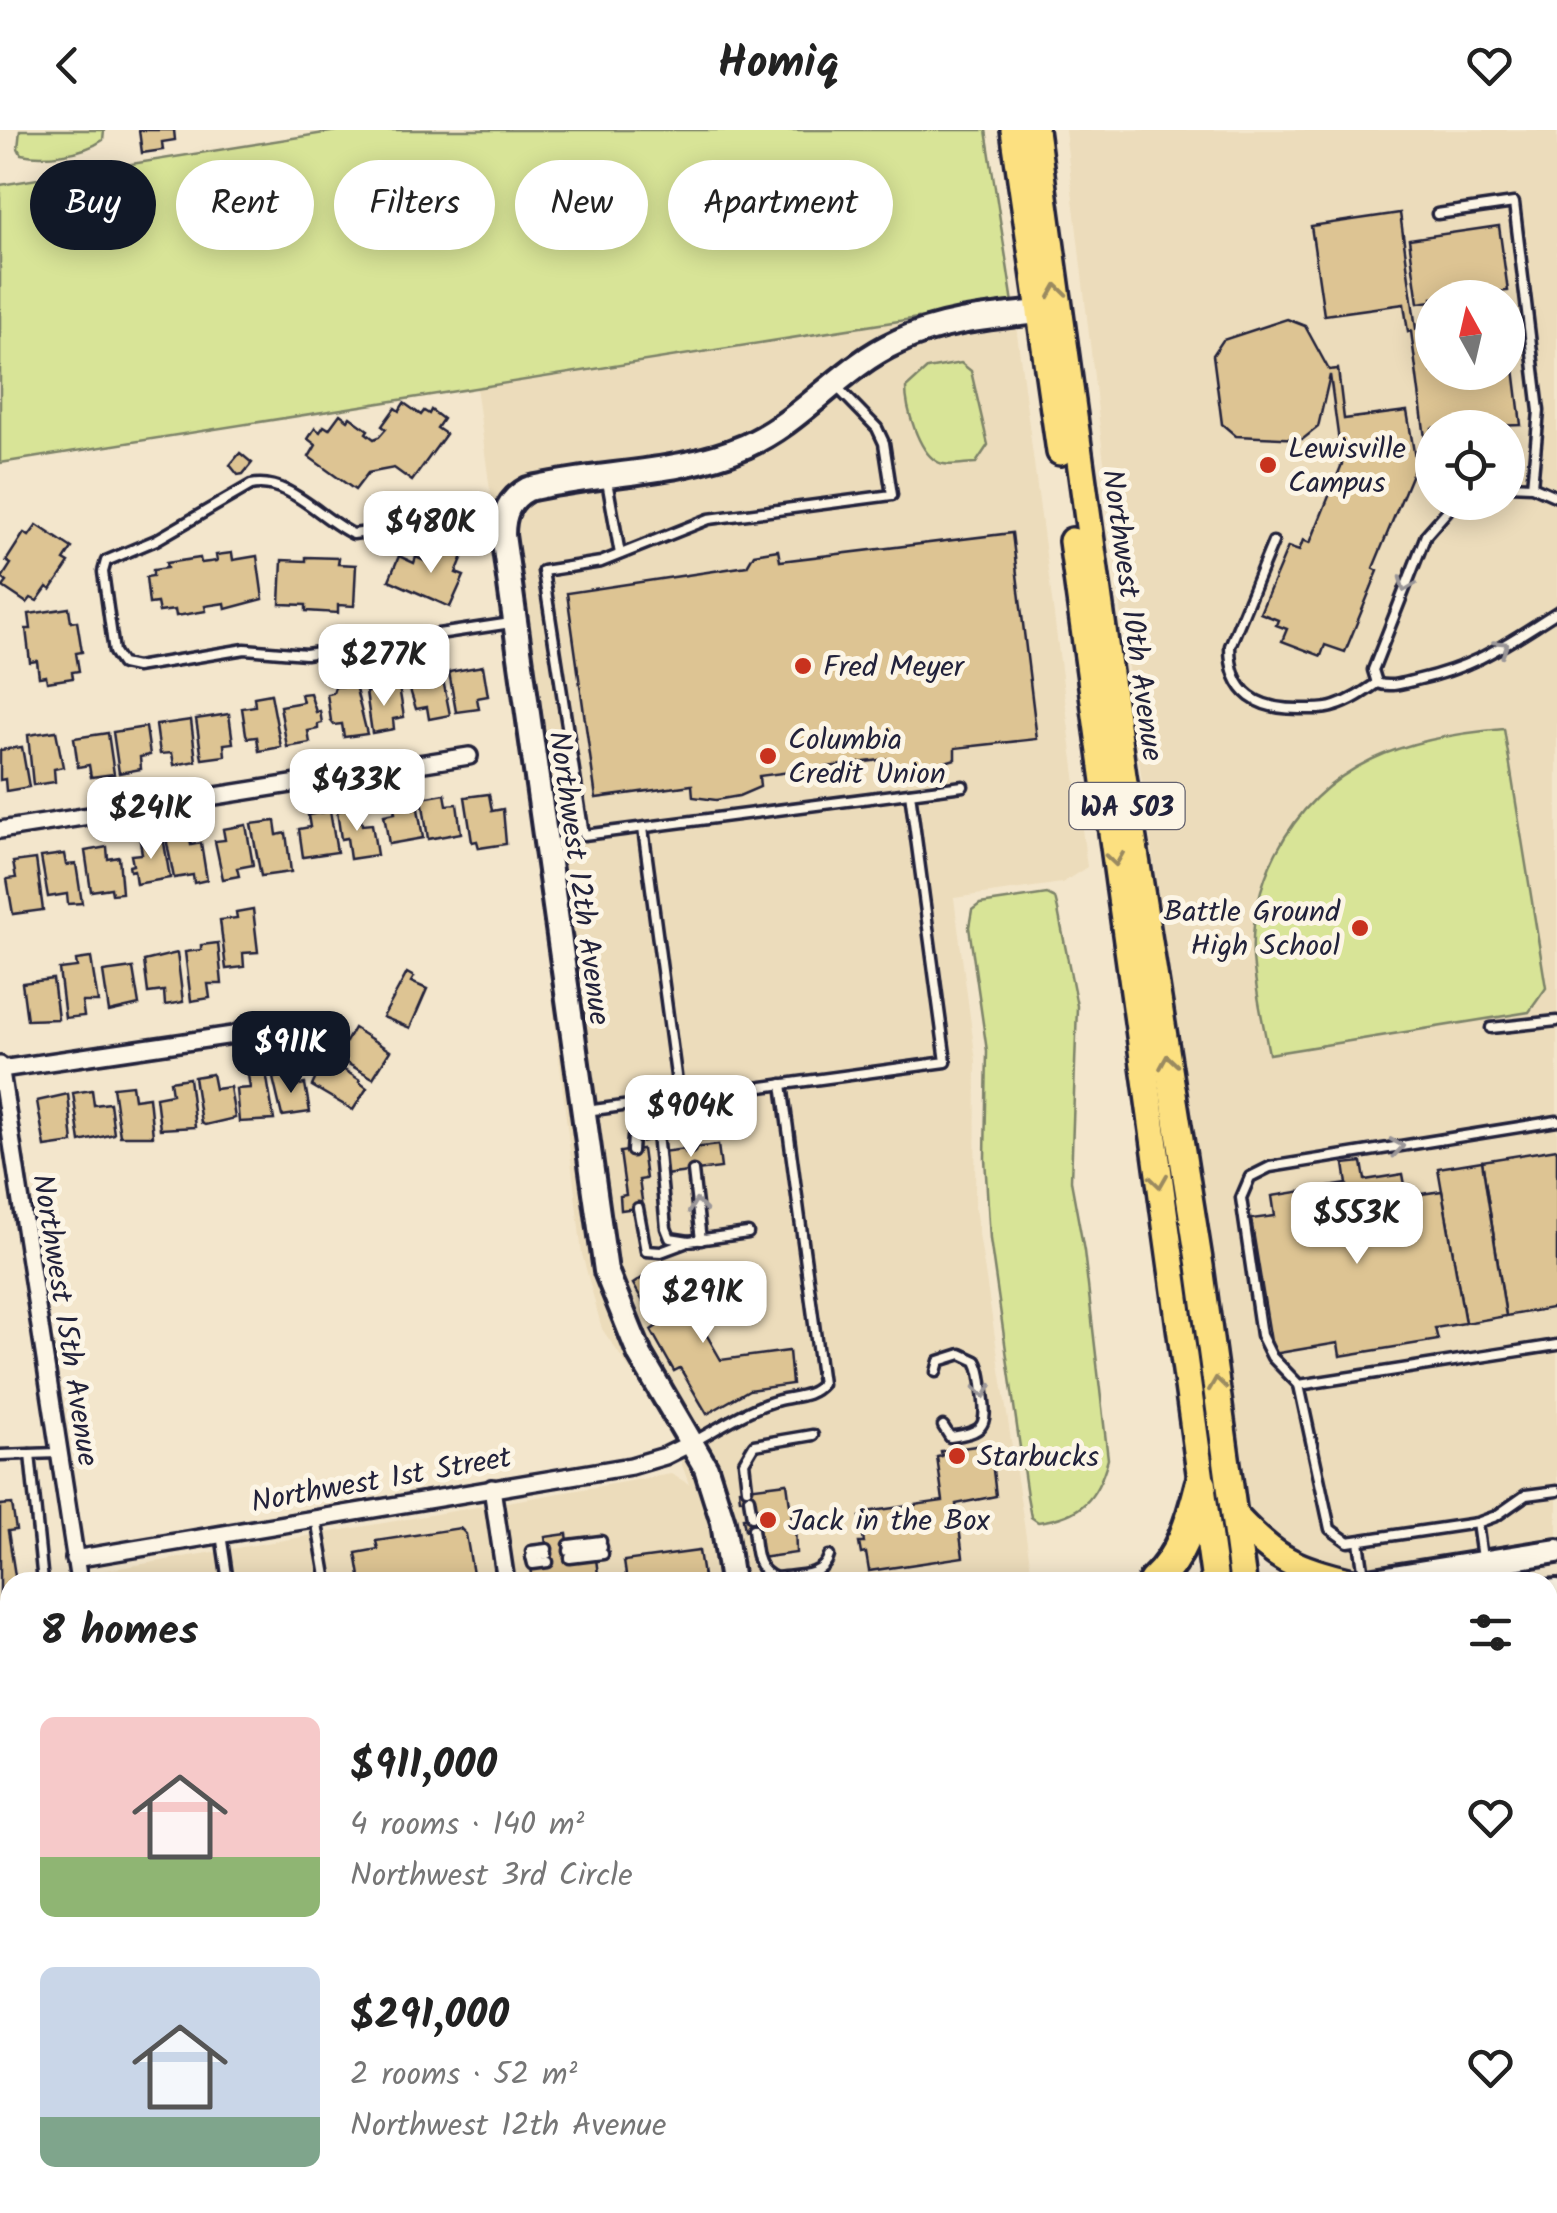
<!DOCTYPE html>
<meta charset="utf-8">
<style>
:root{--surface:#fff;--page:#f2f2f2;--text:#222;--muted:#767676;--accent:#111827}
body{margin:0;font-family:Kalam,sans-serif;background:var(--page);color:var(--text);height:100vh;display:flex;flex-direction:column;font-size:38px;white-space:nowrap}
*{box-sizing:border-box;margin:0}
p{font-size:32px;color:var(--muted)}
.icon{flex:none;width:55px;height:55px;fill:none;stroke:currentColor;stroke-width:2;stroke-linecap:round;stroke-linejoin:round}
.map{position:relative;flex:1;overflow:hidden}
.side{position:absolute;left:0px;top:1442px;width:1558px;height:642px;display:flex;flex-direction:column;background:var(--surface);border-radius:30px 30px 0 0;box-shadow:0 5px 25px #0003}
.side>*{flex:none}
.guide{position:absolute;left:30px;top:30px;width:1000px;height:90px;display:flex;gap:20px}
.needle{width:65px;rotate:352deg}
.fabs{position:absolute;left:1415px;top:150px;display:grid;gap:20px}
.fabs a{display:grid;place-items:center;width:110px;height:110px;border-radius:50%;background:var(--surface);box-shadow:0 5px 25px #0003;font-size:50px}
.price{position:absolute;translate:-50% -85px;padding:0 22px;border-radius:20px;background:#fff;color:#222;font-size:32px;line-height:65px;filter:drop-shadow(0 2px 5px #0008)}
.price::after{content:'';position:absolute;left:50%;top:60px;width:30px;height:22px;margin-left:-15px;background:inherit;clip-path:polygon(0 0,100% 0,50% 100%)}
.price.selected{background:var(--accent);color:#fff}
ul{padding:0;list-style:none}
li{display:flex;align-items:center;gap:30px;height:250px;padding:0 40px}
li span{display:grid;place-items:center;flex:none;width:280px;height:200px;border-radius:15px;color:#555}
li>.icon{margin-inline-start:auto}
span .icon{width:120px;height:120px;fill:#fffc;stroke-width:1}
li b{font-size:42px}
h2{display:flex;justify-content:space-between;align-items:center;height:120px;padding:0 40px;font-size:42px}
.chip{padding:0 35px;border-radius:45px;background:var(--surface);box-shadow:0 5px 25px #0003;font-size:35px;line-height:90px}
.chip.selected{background:var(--accent);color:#fff}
header{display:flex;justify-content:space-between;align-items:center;height:130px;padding:0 40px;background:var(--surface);font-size:45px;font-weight:600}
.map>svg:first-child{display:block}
</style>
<header><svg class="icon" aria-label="back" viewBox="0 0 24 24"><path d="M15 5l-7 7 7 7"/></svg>Homiq<svg class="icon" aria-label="heart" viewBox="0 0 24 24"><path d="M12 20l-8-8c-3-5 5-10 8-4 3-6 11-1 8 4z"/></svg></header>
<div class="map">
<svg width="1557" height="2083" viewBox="0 0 1557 2083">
<rect width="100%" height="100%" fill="#f3e6cc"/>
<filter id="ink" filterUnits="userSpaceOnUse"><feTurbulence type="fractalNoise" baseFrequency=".01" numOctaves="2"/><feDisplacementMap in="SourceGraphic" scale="20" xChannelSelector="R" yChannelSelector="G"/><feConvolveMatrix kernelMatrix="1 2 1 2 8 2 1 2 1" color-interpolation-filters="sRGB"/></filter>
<g filter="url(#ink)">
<g fill="#ecdcbb" fill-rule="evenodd">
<path d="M 1065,0 L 1557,0 L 1557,1411 L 1291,1450 L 1251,1410 L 1139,631 ZM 1432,168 L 1508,168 L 1508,242 L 1432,242 ZM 1432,298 L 1508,298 L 1508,372 L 1432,372 Z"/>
<polygon points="1013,173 1087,737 1062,753 954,768 976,931 975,1078 1033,1452 98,1452 96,1442 671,1344 689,1354 666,1292 602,1199 582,1124 511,516 476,256"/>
<polygon points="1557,1476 1557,1971 1548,1972 1548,1477"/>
<polygon points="10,1716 10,2075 150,2075 152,2083 0,2083 0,1717"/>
</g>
<g fill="#d8e497" stroke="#7d8369" stroke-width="2.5">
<path d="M 20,0 L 104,0 L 103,10 C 83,24 45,29 21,24 L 18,18 Z"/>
<polygon points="343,0 986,0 1013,173 0,333 0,55"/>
<path d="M 961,233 L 971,241 L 988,315 L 976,333 C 964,333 946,338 936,331 C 918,320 906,278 906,258 L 927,239 Z"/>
<path d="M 1504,599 L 1546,858 L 1529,882 L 1269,924 C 1263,892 1255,859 1253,827 C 1251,792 1260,754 1276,723 C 1323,631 1408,607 1504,599 Z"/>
<path d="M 1047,764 L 1055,768 L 1058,780 L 1077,876 L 1071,1051 L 1084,1121 L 1108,1329 C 1097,1369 1082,1386 1038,1392 L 1031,1387 L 1027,1366 L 990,1109 L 985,1028 L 987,921 L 969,797 L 972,780 L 980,774 Z"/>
<polygon points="308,2075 555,2075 556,2083 309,2083"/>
<polygon points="998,2075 1279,2075 1280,2083 1000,2083"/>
</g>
<g fill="#ddc493" stroke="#22223b" stroke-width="2.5">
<polygon points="139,0 174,0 175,10 162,12 163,20 142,23"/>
<polygon points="1400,83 1416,199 1432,196 1432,242 1508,242 1508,190 1521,295 1432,298 1432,307 1425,308 1411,201 1408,202 1404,174 1324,185 1311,96"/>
<polygon points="1499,96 1508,161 1432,168 1432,171 1418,173 1409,109"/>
<polygon points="1287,189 1305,196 1329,240 1338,239 1344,289 1407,281 1416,334 1373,438 1378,441 1345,522 1325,515 1321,526 1282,511 1287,499 1276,495 1278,490 1260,483 1288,417 1299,421 1303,410 1310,413 1342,334 1330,245 1318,297 1303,309 1236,306 1222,294 1213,225 1223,210"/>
<polygon points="404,273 421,285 424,281 429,284 431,280 443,289 437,298 446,304 412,351 394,338 368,343 355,360 309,327 316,315 308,309 315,298 320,302 324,296 329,299 340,284 348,290 350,287 368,300 366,303 374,309 379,307 386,299 382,296 395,278 399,281"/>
<polygon points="240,323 252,333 243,344 238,345 230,335"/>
<polygon points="37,395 72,418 64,430 69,433 51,460 47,457 37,471 31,468 27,473 3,457 7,452 2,448 11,434 6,431 24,403 29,406"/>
<polygon points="1012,403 1037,609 955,618 955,629 923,639 889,638 888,629 759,646 760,657 739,666 716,670 693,667 692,655 596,668 567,463 747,436 754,424 778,420 780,431"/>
<polygon points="444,418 463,426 456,443 464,446 450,477 389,450 399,426 414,433 416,427 429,433 433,424 440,428"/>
<polygon points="232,423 233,430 257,426 263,469 226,479 225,473 205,476 206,481 176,486 175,480 159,482 157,473 149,474 146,447 153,446 153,440 167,438 166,433 200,428 201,433 217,431 216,425"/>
<polygon points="306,427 339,428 338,434 356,435 354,476 338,475 338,483 306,481 306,475 280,474 282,430 306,431"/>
<polygon points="69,478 71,492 77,491 82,522 76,523 79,541 72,542 73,548 47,552 46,546 39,547 37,531 30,532 26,499 31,499 29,484"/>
<polygon points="483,536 488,566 477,568 479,579 456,582 449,542"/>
<polygon points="442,545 450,585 429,589 427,577 416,579 408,553"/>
<polygon points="355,555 367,604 344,607 342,594 334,595 331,591 327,564 333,563 335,557"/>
<polygon points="399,557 404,587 393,589 394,599 372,603 366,562"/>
<polygon points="310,563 316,582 320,581 322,593 318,594 318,599 308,601 310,613 287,617 280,576 303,572 301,564"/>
<polygon points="271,564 281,617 259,621 257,607 248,608 246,604 242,578 255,576 254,567"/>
<polygon points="229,584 233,613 224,614 225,626 202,629 196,589"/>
<polygon points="191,590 196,631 174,635 172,623 160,624 156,595"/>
<polygon points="146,597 150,625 140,627 141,639 119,643 113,602"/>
<polygon points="56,601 63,637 54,639 55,652 33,655 28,605"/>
<polygon points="108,603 114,644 91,647 89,635 78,637 74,608"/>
<polygon points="22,617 29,657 6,661 5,649 0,650 0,620"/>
<polygon points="445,664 447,675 457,674 461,703 428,709 422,668"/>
<polygon points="489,664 492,681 503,679 506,714 479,718 477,711 472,712 465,667"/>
<polygon points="416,667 423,708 389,714 384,685 395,683 393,671"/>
<polygon points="359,677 362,695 372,694 377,725 350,729 347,708 341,709 337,681"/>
<polygon points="330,681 337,722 303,727 299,699 310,697 308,685"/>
<polygon points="275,691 277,705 286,703 291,742 261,746 251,694"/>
<polygon points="246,695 253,735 237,738 239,746 223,749 215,711 225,710 223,699"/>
<polygon points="189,704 191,715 201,713 207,750 194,753 193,745 174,748 166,708"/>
<polygon points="163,707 170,748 136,754 134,740 130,741 129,736 133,735 131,725 142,724 140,711"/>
<polygon points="107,717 108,729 119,727 122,763 112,764 111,758 91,761 85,721"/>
<polygon points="64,724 66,735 76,734 82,773 68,774 67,764 48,767 41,727"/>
<polygon points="36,729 43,780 13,784 7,749 16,748 13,732"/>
<polygon points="253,779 258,822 243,823 244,837 226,839 220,790 237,788 236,782"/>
<polygon points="218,813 222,854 208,854 210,868 191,871 185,822 201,820 201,815"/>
<polygon points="177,823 183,872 165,875 164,861 148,863 144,831"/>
<polygon points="91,828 98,872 82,872 84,886 65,888 59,839 77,837 76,830"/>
<polygon points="133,838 139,875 109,882 103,842"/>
<polygon points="407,843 414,847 411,852 427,859 410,898 383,887"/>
<polygon points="53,849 58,889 27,890 22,853"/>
<polygon points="354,898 390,921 373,948 324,920 333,904 346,912"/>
<polygon points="325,928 360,950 359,952 367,958 353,980 312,956"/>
<polygon points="266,942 274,990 239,992 236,959 250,958 248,945"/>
<polygon points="212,944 215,959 230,957 235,988 205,995 201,993 194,947"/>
<polygon points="291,944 293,956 305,954 310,982 282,986 273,948"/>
<polygon points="189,948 195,997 160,999 156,967 172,964 170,951"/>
<polygon points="132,955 134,969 149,967 153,1006 120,1006 113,957"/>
<polygon points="92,960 94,975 110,973 114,1004 80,1012 73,963"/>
<polygon points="68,964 73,1013 45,1017 37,971"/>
<polygon points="718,1015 721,1038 664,1045 661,1022"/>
<polygon points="642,1019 646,1049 639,1050 643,1077 621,1080 620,1066 626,1065 620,1022"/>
<polygon points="1557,1019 1557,1177 1506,1186 1482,1031"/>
<polygon points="1482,1031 1506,1186 1465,1193 1438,1038"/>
<polygon points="1362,1032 1365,1050 1403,1044 1407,1066 1442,1061 1465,1193 1435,1198 1438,1210 1340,1226 1338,1213 1273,1224 1251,1089 1275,1086 1272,1066 1347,1054 1344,1034"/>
<polygon points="673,1134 695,1172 690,1176 721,1230 789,1221 792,1254 749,1260 707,1284 680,1238 674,1241 651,1200 657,1196 633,1154 660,1136 662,1140"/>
<polygon points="990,1314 996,1366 956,1374 963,1427 869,1441 866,1423 861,1424 859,1413 864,1413 860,1387 865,1387 865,1382 908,1376 908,1381 914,1380 914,1375 943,1371 937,1327 942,1326 941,1321"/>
<polygon points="787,1353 792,1390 795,1390 796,1423 760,1428 756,1399 745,1400 743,1388 754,1387 752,1368 740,1369 739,1359"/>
<polygon points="12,1374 16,1400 8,1401 16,1452 10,1452 10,1484 0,1486 0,1375"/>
<polygon points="460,1398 466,1404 473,1444 420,1452 361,1452 356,1423 378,1419 376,1411"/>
<polygon points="567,1404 571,1432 596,1429 599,1452 533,1452 531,1437 549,1435 545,1407"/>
<polygon points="699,1421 704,1452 627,1452 624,1431"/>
<polygon points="1557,1607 1557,1645 1548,1647 1548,1608"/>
<polygon points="1557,1843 1557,1947 1548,1948 1548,1844"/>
<polygon points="928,2075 983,2075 984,2083 929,2083"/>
</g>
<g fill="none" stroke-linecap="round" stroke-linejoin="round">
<defs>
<g id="lane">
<polyline points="1437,84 1514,73 1539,281 1532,356"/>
<polyline points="835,255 877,298 884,313 892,365 709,389 601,432 543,441 584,705 963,656"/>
<polyline points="607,351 620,424"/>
<polyline points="1508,355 1532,356 1557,367"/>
<path d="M 501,384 L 353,404 C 321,389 288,347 251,355 L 156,410 L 106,431 L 103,442 L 114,522 L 122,534 L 136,537 L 245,519 L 306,524 L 511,493"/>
<path d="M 1273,412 L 1230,516 C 1230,565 1258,580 1303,579 C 1314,579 1325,580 1335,576 C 1351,571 1364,562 1377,553 C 1390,558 1403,553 1416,550 C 1478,536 1504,515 1557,482"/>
<polyline points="1377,553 1373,540 1426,405 1455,372"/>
<polyline points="643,698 679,968"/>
<polyline points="1491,898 1557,891"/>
<polyline points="586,981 946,932 910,663"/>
<polyline points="732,993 657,1003 666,1098 670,1108 689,1111 748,1103"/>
<polyline points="687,998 690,1018"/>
<polyline points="632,1021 633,1007 659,1002"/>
<polyline points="693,1041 701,1110"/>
<polyline points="638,1078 646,1121 661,1122 685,1113"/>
<polyline points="1557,1215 1299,1255 1330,1399 1348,1412 1477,1393 1496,1386 1526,1365 1557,1361"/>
<path d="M 936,1242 L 939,1231 L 961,1224 L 976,1231 C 981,1240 982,1252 983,1263 C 988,1298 983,1302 950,1307 L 943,1296"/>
<polyline points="1299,1255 1272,1227 1261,1205 1241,1068 1250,1047 1270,1037 1557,991"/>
<path d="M 693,1312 C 721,1297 748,1278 779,1270 C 795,1266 811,1267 822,1254 L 782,954"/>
<polyline points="30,1324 43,1452"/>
<polyline points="0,1325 58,1323"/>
<polyline points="747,1358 744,1332 754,1315 813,1305"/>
<polyline points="749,1368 752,1387"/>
<polyline points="316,1388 327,1452"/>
<polyline points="1477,1393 1482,1428"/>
<path d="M 753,1399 C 756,1419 754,1440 776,1448 C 795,1445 823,1448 829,1426"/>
<polyline points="221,1404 228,1452"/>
<polyline points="1359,1411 1364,1446"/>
<polyline points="569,1415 601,1411"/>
<polyline points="531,1421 547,1419"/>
<polyline points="569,1421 602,1417"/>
<polyline points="531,1427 547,1424"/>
<polyline points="570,1428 603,1424"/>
<polyline points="532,1430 533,1434 548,1432"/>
<polyline points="1548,1499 1557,1497"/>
<polyline points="0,1554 10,1552"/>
<polyline points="1548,1599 1557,1597"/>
<polyline points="1555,1787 1557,1811"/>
<polyline points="1548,1825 1557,1811"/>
<polyline points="0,1889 10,1888"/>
<polyline points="1548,1967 1557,1965"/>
<polyline points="1548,2054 1557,2052"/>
<polyline points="1464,2075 1465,2083"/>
<polyline points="1391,2079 1414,2075"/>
</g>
<g id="street">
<polyline points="0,700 469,626"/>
<polyline points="0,935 79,1452"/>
<polyline points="1,939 233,905 265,890"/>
<polyline points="492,1358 506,1452"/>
<polyline points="74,1429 631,1336 665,1326 693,1312"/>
<polyline points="162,2075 163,2083"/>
<polyline points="816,2075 817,2083"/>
<polyline points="191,2083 242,2075"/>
</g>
<g id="secondary">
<path d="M 732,1452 L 723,1392 L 706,1338 L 640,1225 L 606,1141 L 503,405 C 503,384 509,369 528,359 C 599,342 678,345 746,316 C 803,291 841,237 897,212 C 941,191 991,187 1039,182"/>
<polyline points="1362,1452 1557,1421"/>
<polyline points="1548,1462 1557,1461"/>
</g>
<g id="primary">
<polyline points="1014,0 1060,322"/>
<polyline points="1035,0 1123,646 1200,1136 1243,1452"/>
<polyline points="1072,411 1215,1452"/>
<path d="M 1235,1386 C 1275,1429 1295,1439 1352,1452"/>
</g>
<g id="highway">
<path d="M 1154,1452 C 1181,1427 1192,1391 1201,1355"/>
<polyline points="0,1668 10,1667"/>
<polyline points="0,1699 10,1698"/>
<polyline points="1305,2075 1306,2083"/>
<polyline points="1336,2075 1337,2083"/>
</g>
</defs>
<use href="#lane" stroke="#22223b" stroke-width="15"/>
<use href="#street" stroke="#22223b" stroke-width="22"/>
<use href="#secondary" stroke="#22223b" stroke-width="30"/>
<use href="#primary" stroke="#22223b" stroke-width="32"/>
<use href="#highway" stroke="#22223b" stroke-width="38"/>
<use href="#lane" stroke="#fcf5e5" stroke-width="8"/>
<use href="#street" stroke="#fcf5e5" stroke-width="15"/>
<use href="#secondary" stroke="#fcf5e5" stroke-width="22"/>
<use href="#primary" stroke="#fce080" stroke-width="25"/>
<use href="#highway" stroke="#fce080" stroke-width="30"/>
</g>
<defs><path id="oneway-chevron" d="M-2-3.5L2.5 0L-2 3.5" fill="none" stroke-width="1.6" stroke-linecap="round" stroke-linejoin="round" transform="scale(2.5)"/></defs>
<g stroke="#9a8a61">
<use href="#oneway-chevron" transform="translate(1057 161) rotate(-98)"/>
<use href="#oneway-chevron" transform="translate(1115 729) rotate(82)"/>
<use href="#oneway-chevron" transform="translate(1168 932) rotate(-99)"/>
<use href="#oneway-chevron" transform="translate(1159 1051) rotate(82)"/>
<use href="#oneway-chevron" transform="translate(1217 1254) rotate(-98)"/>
</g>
<g stroke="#9a9698">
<use href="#oneway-chevron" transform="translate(1406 455) rotate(111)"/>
<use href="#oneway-chevron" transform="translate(1502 517) rotate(-32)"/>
<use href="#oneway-chevron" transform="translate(1397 1017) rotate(-9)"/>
<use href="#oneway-chevron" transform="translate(697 1076) rotate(-97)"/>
<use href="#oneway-chevron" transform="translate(983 1261) rotate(82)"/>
</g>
</g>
<g fill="#c8321e" stroke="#fcf5e5" stroke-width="4">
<circle cx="1268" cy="335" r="10"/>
<circle cx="803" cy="536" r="10"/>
<circle cx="768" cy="626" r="10"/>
<circle cx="1360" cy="798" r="10"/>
<circle cx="957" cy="1326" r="10"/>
<circle cx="768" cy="1390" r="10"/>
</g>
<g text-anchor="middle" stroke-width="10" stroke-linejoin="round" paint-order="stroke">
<rect fill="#fcf5e5" stroke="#63616e" stroke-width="2.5" x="1069.5" y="653" width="115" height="46" rx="8"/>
<g font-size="28" font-weight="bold" fill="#22223b">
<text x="1127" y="686">WA 503</text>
</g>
<g font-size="30" fill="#22223b" stroke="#fcf5e5" text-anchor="start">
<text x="1288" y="328">Lewisville<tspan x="1288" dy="34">Campus</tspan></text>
<text x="823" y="546">Fred Meyer</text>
<text x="788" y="619">Columbia<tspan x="788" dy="34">Credit Union</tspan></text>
<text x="1340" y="791" text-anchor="end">Battle Ground<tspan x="1340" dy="34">High School</tspan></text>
<text x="977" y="1336">Starbucks</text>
<text x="788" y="1400">Jack in the Box</text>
</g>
<g font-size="30" fill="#22223b" stroke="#fcf5e5">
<text transform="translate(1133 485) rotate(82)" y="10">Northwest 10th Avenue</text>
<text transform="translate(580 748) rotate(82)" y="10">Northwest 12th Avenue</text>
<text transform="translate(66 1190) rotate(81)" y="10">Northwest 15th Avenue</text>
<text transform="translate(381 1349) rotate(-10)" y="10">Northwest 1st Street</text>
</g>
</g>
</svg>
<div class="fabs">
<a><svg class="needle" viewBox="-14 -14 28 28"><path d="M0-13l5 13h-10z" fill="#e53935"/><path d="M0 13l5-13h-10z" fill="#767676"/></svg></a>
<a><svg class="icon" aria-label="locate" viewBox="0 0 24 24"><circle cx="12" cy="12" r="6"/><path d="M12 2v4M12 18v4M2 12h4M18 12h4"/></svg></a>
</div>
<b class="price" style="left:431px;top:446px">$480K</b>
<b class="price" style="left:384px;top:579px">$277K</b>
<b class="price" style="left:357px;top:704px">$433K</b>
<b class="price" style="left:151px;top:732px">$241K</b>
<b class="price selected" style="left:291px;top:966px">$911K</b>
<b class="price" style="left:691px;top:1030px">$904K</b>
<b class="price" style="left:1357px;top:1137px">$553K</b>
<b class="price" style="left:703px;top:1216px">$291K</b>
<div class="guide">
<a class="chip selected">Buy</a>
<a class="chip">Rent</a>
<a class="chip">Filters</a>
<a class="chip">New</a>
<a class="chip">Apartment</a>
</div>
<section class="side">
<h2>8 homes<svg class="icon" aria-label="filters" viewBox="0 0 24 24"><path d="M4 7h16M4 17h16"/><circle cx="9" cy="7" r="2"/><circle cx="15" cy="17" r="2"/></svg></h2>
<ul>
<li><span style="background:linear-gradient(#f6c9c9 70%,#8fb573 0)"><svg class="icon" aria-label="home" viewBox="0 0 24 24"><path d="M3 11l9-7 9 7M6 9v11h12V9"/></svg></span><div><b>$911,000</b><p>4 rooms · 140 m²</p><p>Northwest 3rd Circle</p></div><svg class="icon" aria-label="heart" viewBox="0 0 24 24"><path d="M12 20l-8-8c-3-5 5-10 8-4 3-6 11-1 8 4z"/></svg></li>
<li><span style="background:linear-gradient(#c9d6e8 75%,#7fa58c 0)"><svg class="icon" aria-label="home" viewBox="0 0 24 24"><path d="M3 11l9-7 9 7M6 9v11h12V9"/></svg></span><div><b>$291,000</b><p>2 rooms · 52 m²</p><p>Northwest 12th Avenue</p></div><svg class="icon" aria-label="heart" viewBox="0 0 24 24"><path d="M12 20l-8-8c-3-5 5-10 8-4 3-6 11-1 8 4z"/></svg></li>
</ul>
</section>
</div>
